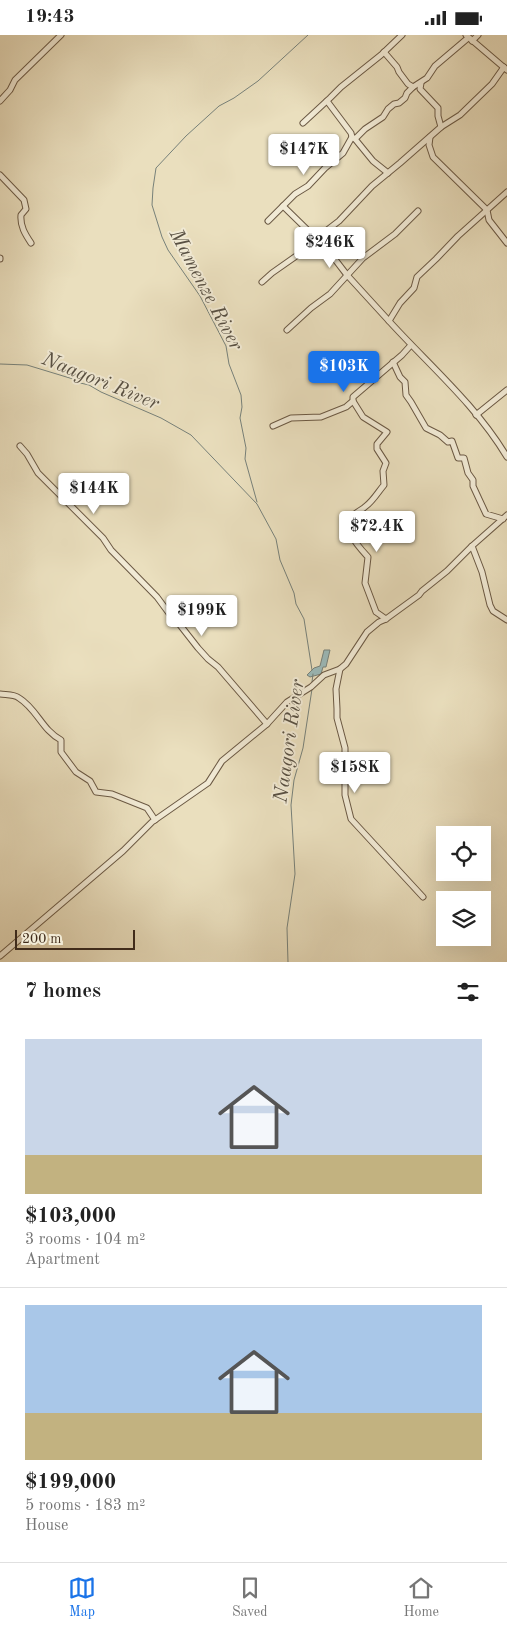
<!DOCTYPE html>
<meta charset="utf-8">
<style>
:root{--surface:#fff;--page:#f2f2f2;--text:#222;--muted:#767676;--line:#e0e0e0;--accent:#1a73e8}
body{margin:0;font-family:"Old Standard TT",serif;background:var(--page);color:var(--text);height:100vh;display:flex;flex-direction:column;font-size:19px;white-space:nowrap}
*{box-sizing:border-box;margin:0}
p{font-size:16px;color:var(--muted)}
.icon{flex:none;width:28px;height:28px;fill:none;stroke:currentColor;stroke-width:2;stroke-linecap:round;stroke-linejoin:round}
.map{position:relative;height:927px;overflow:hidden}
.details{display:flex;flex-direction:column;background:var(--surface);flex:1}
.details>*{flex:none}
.buttons{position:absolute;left:436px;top:791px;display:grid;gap:10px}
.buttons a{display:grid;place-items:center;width:55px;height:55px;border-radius:0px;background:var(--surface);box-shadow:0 5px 20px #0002;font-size:25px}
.scale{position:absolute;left:15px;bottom:12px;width:120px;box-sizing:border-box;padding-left:5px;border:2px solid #412c1b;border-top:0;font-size:14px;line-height:18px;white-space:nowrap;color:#412c1b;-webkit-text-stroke:4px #f1ead5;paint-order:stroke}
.price{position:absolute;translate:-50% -42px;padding:0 11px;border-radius:5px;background:#fff;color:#222;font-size:16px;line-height:32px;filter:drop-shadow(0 1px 2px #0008)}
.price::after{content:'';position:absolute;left:50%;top:30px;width:15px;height:11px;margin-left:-8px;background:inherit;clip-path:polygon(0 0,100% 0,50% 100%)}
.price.current{background:var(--accent);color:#fff}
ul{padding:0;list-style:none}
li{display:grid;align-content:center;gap:10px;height:265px;padding:0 25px}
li+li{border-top:1px solid var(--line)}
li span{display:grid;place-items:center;height:155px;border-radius:0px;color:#555}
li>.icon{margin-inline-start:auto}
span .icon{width:90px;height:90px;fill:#fffc;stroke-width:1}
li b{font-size:21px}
h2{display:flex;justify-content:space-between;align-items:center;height:60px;padding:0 25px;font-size:21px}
.status{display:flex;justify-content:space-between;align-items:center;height:35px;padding:0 25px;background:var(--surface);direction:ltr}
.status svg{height:14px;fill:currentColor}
.tabs{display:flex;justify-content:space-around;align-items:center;height:70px;border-top:1px solid var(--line);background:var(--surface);font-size:14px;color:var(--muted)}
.tabs a{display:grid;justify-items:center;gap:2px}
.tabs .current{color:var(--accent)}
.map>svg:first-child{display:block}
</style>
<div class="status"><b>19:43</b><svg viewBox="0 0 49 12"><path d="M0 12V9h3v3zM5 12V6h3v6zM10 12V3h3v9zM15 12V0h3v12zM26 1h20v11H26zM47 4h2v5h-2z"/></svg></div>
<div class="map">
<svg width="507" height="927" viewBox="0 0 507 927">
<rect width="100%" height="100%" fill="#eadfbe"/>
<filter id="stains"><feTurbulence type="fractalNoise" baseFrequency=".004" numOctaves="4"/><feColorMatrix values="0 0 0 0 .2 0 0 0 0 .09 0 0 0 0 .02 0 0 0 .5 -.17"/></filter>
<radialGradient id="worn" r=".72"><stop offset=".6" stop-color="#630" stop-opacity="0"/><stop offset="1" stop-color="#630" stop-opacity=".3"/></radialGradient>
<polygon fill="#9bbaba" stroke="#77817a" points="324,615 330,615 326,632 323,632 321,639 310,642 307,640 314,633 320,631"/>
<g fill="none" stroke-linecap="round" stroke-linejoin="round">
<g stroke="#77817a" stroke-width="1">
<polyline points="0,329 27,330 73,344 76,347 89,350 101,357 161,383 191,400 257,469 276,504 280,525 294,558 296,569 304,584 312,635"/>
<polyline points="257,467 245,424 246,413 240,383 242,372 241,360 229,329 226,311 200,261 168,215 162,202 152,170 153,153 156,133 186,101 219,71 234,63 258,46 308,0"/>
<polyline points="312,647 313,639"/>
<polyline points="288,927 287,893 295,839 291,770 294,745 303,713 312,654"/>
</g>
<defs>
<g id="minor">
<polyline points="466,0 507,35"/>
<polyline points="472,6 478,0"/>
<polyline points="384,17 397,32 399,37 408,49 413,52 427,43 435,31 468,3"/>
<polyline points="421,48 420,54 438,73 438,81 441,92"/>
<polyline points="0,66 10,55 15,45 61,0"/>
<polyline points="327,66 351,98 352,102 355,104 365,94 383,82 388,74 394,69 399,68 405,63 407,58 413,52"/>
<polyline points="303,88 330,63 341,52 381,20 402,0"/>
<polyline points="430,102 429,110 433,122 487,175 489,185 507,208"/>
<polyline points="355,104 373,126 388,138"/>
<path d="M 0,140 L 24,165 L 26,174 L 21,180 C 20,191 25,199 31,208"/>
<path d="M 507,157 L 458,201 L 436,224 L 417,242 L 414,253 L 400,268 L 389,286 C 429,330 476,370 507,422"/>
<polyline points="283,171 327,214 347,240 389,286"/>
<polyline points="268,186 295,159 308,151 325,133 343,118 352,102"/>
<polyline points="0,223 0,224"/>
<polyline points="262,247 272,238 319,205 322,199 339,186 372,151 400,128 441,92 460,80 492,49 504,32"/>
<polyline points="287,295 311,273 330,259 363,223 395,199 418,176"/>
<polyline points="393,327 400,342 405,347 406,360 411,367 426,393 440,400 448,407 452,406 458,423 464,423 468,438 473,445 473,451 486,479 503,484"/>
<path d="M 353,366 L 363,382 L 387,397 L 377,409 L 377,414 L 386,428 L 383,436 L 384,450 C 378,457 373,466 366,471 C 362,475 357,476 353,481 C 343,496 358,511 368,522 L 365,548 L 376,577 L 386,584"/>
<polyline points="476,380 507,355"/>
<polyline points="273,391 291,383 321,382 346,372 353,366 353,362 402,320 411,310"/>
<polyline points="20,411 27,419 38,438 103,503 111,515 157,562 171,581 180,590 198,613 208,624 218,632 267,689"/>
<polyline points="472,511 482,537 490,570 493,576 507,585"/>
<polyline points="340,634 336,654 337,674 337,683 345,713 345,760 351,784 423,862"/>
<path d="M 0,659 C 6,660 14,659 19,663 C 37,674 42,695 61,705 L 61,717 L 76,737 L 90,746 L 96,757 L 112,759 L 147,773 L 155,785"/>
<polyline points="0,921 123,816 152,787 208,748 222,726 267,689 287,667 311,652 324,640 340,634 346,629 367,597 379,587 386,584 419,560 422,556 447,536 472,511 507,480"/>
</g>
</defs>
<use href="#minor" stroke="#6b5944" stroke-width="7"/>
<use href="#minor" stroke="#f1ead5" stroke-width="5"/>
</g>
<g text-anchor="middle" stroke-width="4" stroke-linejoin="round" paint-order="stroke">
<g font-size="20" font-style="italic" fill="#585043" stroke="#f1ead5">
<text transform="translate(207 254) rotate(62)" y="7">Mamenze River</text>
<text transform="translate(101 345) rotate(22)" y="7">Naagori River</text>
<text transform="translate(288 706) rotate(-82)" y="7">Naagori River</text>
</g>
</g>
<rect width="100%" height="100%" filter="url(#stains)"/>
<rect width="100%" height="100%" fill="url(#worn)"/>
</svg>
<div class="buttons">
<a><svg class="icon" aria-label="locate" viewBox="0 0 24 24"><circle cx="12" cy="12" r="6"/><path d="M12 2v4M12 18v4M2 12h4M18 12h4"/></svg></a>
<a><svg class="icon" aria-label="layers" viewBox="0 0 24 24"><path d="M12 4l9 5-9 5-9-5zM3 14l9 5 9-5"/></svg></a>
</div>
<div class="scale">200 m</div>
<b class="price" style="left:304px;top:141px">$147K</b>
<b class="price" style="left:330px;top:234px">$246K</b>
<b class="price current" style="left:344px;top:358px">$103K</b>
<b class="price" style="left:94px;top:480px">$144K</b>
<b class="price" style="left:377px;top:518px">$72.4K</b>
<b class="price" style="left:202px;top:602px">$199K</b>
<b class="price" style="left:355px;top:759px">$158K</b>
</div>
<section class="details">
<h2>7 homes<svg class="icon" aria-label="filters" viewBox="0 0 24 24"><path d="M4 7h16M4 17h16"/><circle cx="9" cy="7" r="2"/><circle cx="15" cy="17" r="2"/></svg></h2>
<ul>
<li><span style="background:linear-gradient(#c9d6e8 75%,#c2b280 0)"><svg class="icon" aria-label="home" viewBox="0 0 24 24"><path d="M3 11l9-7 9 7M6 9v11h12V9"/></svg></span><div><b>$103,000</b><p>3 rooms · 104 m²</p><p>Apartment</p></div></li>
<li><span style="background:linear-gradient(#a9c7e8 70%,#c2b280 0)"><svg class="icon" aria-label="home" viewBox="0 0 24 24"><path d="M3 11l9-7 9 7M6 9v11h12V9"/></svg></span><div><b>$199,000</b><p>5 rooms · 183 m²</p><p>House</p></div></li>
</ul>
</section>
<nav class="tabs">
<a class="current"><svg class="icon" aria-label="map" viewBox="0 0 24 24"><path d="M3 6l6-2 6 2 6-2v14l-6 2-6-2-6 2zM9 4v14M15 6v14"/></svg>Map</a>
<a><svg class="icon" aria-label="saved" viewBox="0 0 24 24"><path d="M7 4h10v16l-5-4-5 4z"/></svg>Saved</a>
<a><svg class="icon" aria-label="home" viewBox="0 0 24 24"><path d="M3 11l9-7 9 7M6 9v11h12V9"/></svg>Home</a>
</nav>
